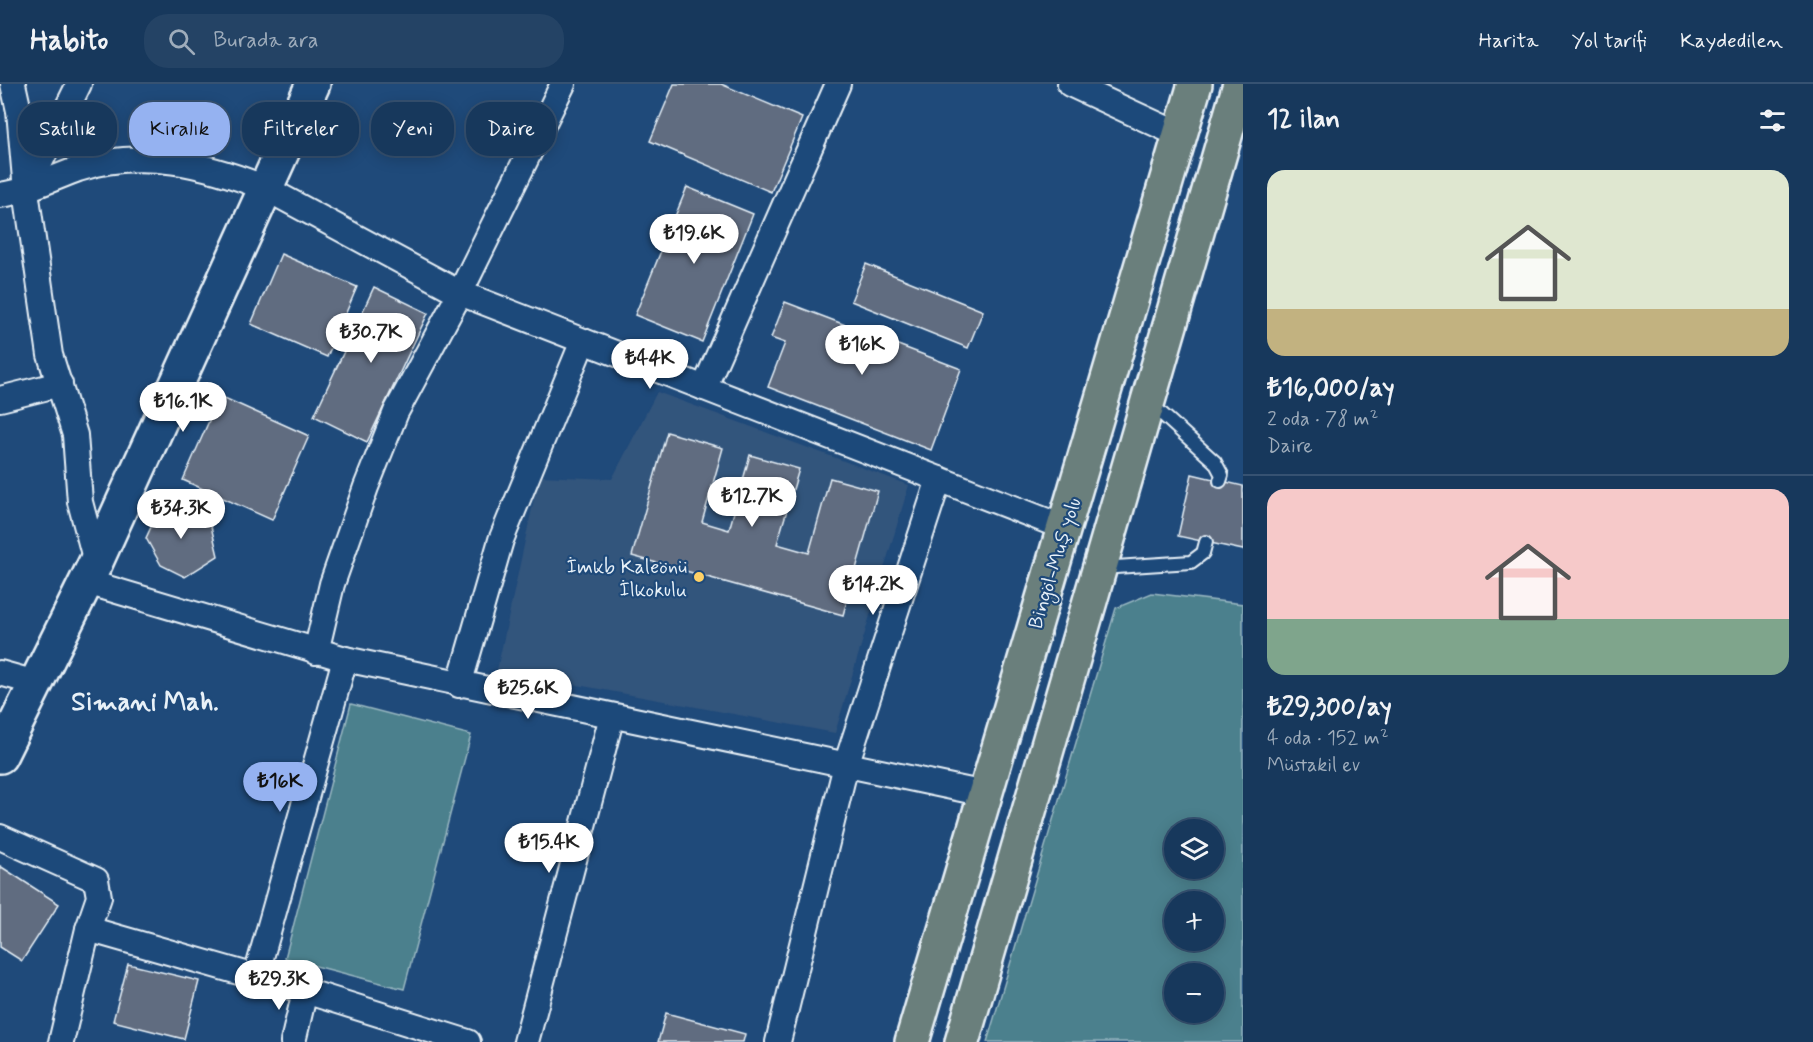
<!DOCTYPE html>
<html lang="tr">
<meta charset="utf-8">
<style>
:root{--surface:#17385c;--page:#244365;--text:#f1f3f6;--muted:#9eacbb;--line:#365272;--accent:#95b2f1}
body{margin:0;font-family:Mynerve,sans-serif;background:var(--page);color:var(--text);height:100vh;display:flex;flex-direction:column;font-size:22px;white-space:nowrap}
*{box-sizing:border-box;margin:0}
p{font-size:20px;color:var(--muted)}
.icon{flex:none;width:33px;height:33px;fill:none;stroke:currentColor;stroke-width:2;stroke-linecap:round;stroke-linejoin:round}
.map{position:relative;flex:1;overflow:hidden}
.sheet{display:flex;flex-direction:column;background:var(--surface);width:570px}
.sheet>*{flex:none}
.hud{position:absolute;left:18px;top:18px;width:570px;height:54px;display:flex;gap:12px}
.tools{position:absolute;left:1164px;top:735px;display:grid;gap:12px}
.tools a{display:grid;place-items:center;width:60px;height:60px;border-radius:50%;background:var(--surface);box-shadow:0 3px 15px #0003,0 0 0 2px var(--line);font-size:30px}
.price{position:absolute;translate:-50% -51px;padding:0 14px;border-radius:21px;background:#fff;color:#222;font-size:20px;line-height:39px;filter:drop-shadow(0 2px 3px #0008)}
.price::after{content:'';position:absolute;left:50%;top:36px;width:18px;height:14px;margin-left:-9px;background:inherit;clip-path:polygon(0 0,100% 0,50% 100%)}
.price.on{background:var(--accent);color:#111}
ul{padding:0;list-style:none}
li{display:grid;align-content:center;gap:12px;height:318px;padding:0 24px}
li+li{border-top:2px solid var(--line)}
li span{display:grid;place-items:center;height:186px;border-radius:18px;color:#555}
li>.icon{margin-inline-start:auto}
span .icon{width:108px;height:108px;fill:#fffc;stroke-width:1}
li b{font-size:26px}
h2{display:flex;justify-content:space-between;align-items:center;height:72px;padding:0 24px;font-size:26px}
.chip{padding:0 21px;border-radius:24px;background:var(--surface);box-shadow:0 3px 15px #0003,0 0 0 2px var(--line);font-size:21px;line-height:54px}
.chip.on{background:var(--accent);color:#111}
header{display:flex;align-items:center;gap:36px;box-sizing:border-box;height:84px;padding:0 30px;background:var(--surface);border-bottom:2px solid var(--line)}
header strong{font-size:28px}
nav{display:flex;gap:33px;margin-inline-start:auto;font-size:21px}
.search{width:420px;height:54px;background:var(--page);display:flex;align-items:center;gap:15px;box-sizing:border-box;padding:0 21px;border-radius:24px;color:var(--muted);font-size:22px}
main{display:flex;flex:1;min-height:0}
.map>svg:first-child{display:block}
</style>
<header>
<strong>Habito</strong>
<div class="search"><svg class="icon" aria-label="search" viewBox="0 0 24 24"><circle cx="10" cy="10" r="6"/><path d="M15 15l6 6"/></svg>Burada ara</div>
<nav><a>Harita</a><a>Yol tarifi</a><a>Kaydedilen</a></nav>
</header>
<main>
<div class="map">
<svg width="1243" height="958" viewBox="0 0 1243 958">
<rect width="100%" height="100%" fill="#1f4a7a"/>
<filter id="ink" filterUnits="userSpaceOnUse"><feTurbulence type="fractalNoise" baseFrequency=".0167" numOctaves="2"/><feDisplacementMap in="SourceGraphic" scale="12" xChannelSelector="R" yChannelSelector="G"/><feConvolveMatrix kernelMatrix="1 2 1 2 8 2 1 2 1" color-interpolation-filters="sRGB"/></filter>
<g filter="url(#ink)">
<polygon fill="#32547c" points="657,308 909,401 835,649 497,586 539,392 612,395"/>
<g fill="#4b808d" stroke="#9ab8c2" stroke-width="1.5" fill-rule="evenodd">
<path d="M 1152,509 L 1243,520 L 1243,958 L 987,958 L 1116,524 ZM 1174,746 L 1214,746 L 1214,784 L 1174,784 ZM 1174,818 L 1214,818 L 1214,856 L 1174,856 ZM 1174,890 L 1214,890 L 1214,928 L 1174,928 Z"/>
<polygon points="351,620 471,651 404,905 285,874"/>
</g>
<g fill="#606c80" stroke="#e8f1f8" stroke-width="1.5">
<polygon points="674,0 721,0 802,34 771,108 650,57"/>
<polygon points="687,103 753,130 702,258 635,231"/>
<polygon points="281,170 357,203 327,273 251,240"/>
<polygon points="866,180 983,227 968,264 851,217"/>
<polygon points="374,203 428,229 367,358 314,332"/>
<polygon points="785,218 961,285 931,366 768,303 785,259 771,254"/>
<polygon points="220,312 309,352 272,436 183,396"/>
<polygon points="667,348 723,364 702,438 729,446 750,371 799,385 777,460 809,469 830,394 878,407 843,531 632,472"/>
<polygon points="1192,390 1243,402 1243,466 1178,452"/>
<polygon points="164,415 210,438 218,472 185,493 161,481 146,454"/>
<polygon points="0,782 59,820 22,877 0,863"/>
<polygon points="128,880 199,897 184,955 113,937"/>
<polygon points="666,929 745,950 743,958 658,958"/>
</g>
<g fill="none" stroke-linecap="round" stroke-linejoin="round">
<defs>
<g id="lane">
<polyline points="1151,320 1215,378 1222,391 1220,397"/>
<polyline points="1101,484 1191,478 1203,469 1206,458"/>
</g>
<g id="street">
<polyline points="13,0 19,27 26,107 50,271 75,351 80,418 96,478"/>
<polyline points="1070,0 1180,51"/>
<polyline points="26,107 79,0"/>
<path d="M 0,111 C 28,107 51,95 78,85 C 141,64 206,80 265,104 L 460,209 L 1065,444"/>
<polyline points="704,304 838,0"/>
<polyline points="0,315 60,300"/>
<polyline points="87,498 345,575 985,710"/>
<polyline points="316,568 332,500 366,403 396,328 460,209 563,0"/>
<polyline points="0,589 36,599"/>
<polyline points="459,601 501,456 583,257"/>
<polyline points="0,753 96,796 99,813 88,845 61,958"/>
<polyline points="88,845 305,907 468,958"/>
<polyline points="255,895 345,575"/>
<polyline points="293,958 305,907"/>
<polyline points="526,958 612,632"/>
<polyline points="778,958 846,681 939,395"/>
</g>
<polyline id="secondary" points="0,672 96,478 313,0"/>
<g id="highway">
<polyline points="912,958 1195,0"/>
<polyline points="962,958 1240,0"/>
</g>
</defs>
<use href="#lane" stroke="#e8f1f8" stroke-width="16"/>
<use href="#street" stroke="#e8f1f8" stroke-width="28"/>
<use href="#secondary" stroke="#e8f1f8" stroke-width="38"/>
<use href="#highway" stroke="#e8f1f8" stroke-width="38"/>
<use href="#lane" stroke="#1f4a7a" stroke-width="12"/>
<use href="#street" stroke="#1f4a7a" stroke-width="24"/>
<use href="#secondary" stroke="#1f4a7a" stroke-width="33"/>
<use href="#highway" stroke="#6b7f7c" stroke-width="33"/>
</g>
</g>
<circle fill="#ffd166" stroke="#1f4a7a" stroke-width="2" cx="699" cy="493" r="6"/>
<g text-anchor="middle" stroke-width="4.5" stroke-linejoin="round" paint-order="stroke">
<g font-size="20" fill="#e8f1f8" stroke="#1f4a7a">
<text transform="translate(1054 479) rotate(-73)" y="7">Bingöl-Muş yolu</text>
</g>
<g font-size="20" fill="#e8f1f8" stroke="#1f4a7a" text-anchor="end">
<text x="687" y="489">İmkb Kaleönü<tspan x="687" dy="23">İlkokulu</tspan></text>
</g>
<g font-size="26" font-weight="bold" fill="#e8f1f8" stroke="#1f4a7a">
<text x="145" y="626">Simani Mah.</text>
</g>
</g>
</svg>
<div class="tools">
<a><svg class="icon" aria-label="layers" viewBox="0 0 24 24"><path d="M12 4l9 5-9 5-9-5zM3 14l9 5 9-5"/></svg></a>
<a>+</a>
<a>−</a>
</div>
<b class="price" style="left:694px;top:181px">₺19.6K</b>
<b class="price" style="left:371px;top:280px">₺30.7K</b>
<b class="price" style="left:862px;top:292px">₺16K</b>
<b class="price" style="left:650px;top:306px">₺44K</b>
<b class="price" style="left:183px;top:349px">₺16.1K</b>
<b class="price" style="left:752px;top:444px">₺12.7K</b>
<b class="price" style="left:181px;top:456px">₺34.3K</b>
<b class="price" style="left:873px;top:532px">₺14.2K</b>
<b class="price" style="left:528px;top:636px">₺25.6K</b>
<b class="price on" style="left:280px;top:729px">₺16K</b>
<b class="price" style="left:549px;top:790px">₺15.4K</b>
<b class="price" style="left:279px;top:927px">₺29.3K</b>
<div class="hud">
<a class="chip">Satılık</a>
<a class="chip on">Kiralık</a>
<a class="chip">Filtreler</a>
<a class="chip">Yeni</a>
<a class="chip">Daire</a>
</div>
</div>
<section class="sheet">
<h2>12 ilan<svg class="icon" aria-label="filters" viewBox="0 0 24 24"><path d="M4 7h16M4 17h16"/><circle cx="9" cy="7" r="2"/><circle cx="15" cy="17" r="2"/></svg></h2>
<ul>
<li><span style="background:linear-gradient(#dfe7d0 75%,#c2b280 0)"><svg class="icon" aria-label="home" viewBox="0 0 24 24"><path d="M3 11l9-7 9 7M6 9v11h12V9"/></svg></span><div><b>₺16,000/ay</b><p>2 oda · 78 m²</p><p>Daire</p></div></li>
<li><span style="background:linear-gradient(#f6c9c9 70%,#7fa58c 0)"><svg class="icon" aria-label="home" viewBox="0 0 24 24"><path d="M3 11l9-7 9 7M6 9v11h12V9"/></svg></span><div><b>₺29,300/ay</b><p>4 oda · 152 m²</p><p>Müstakil ev</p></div></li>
</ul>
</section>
</main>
